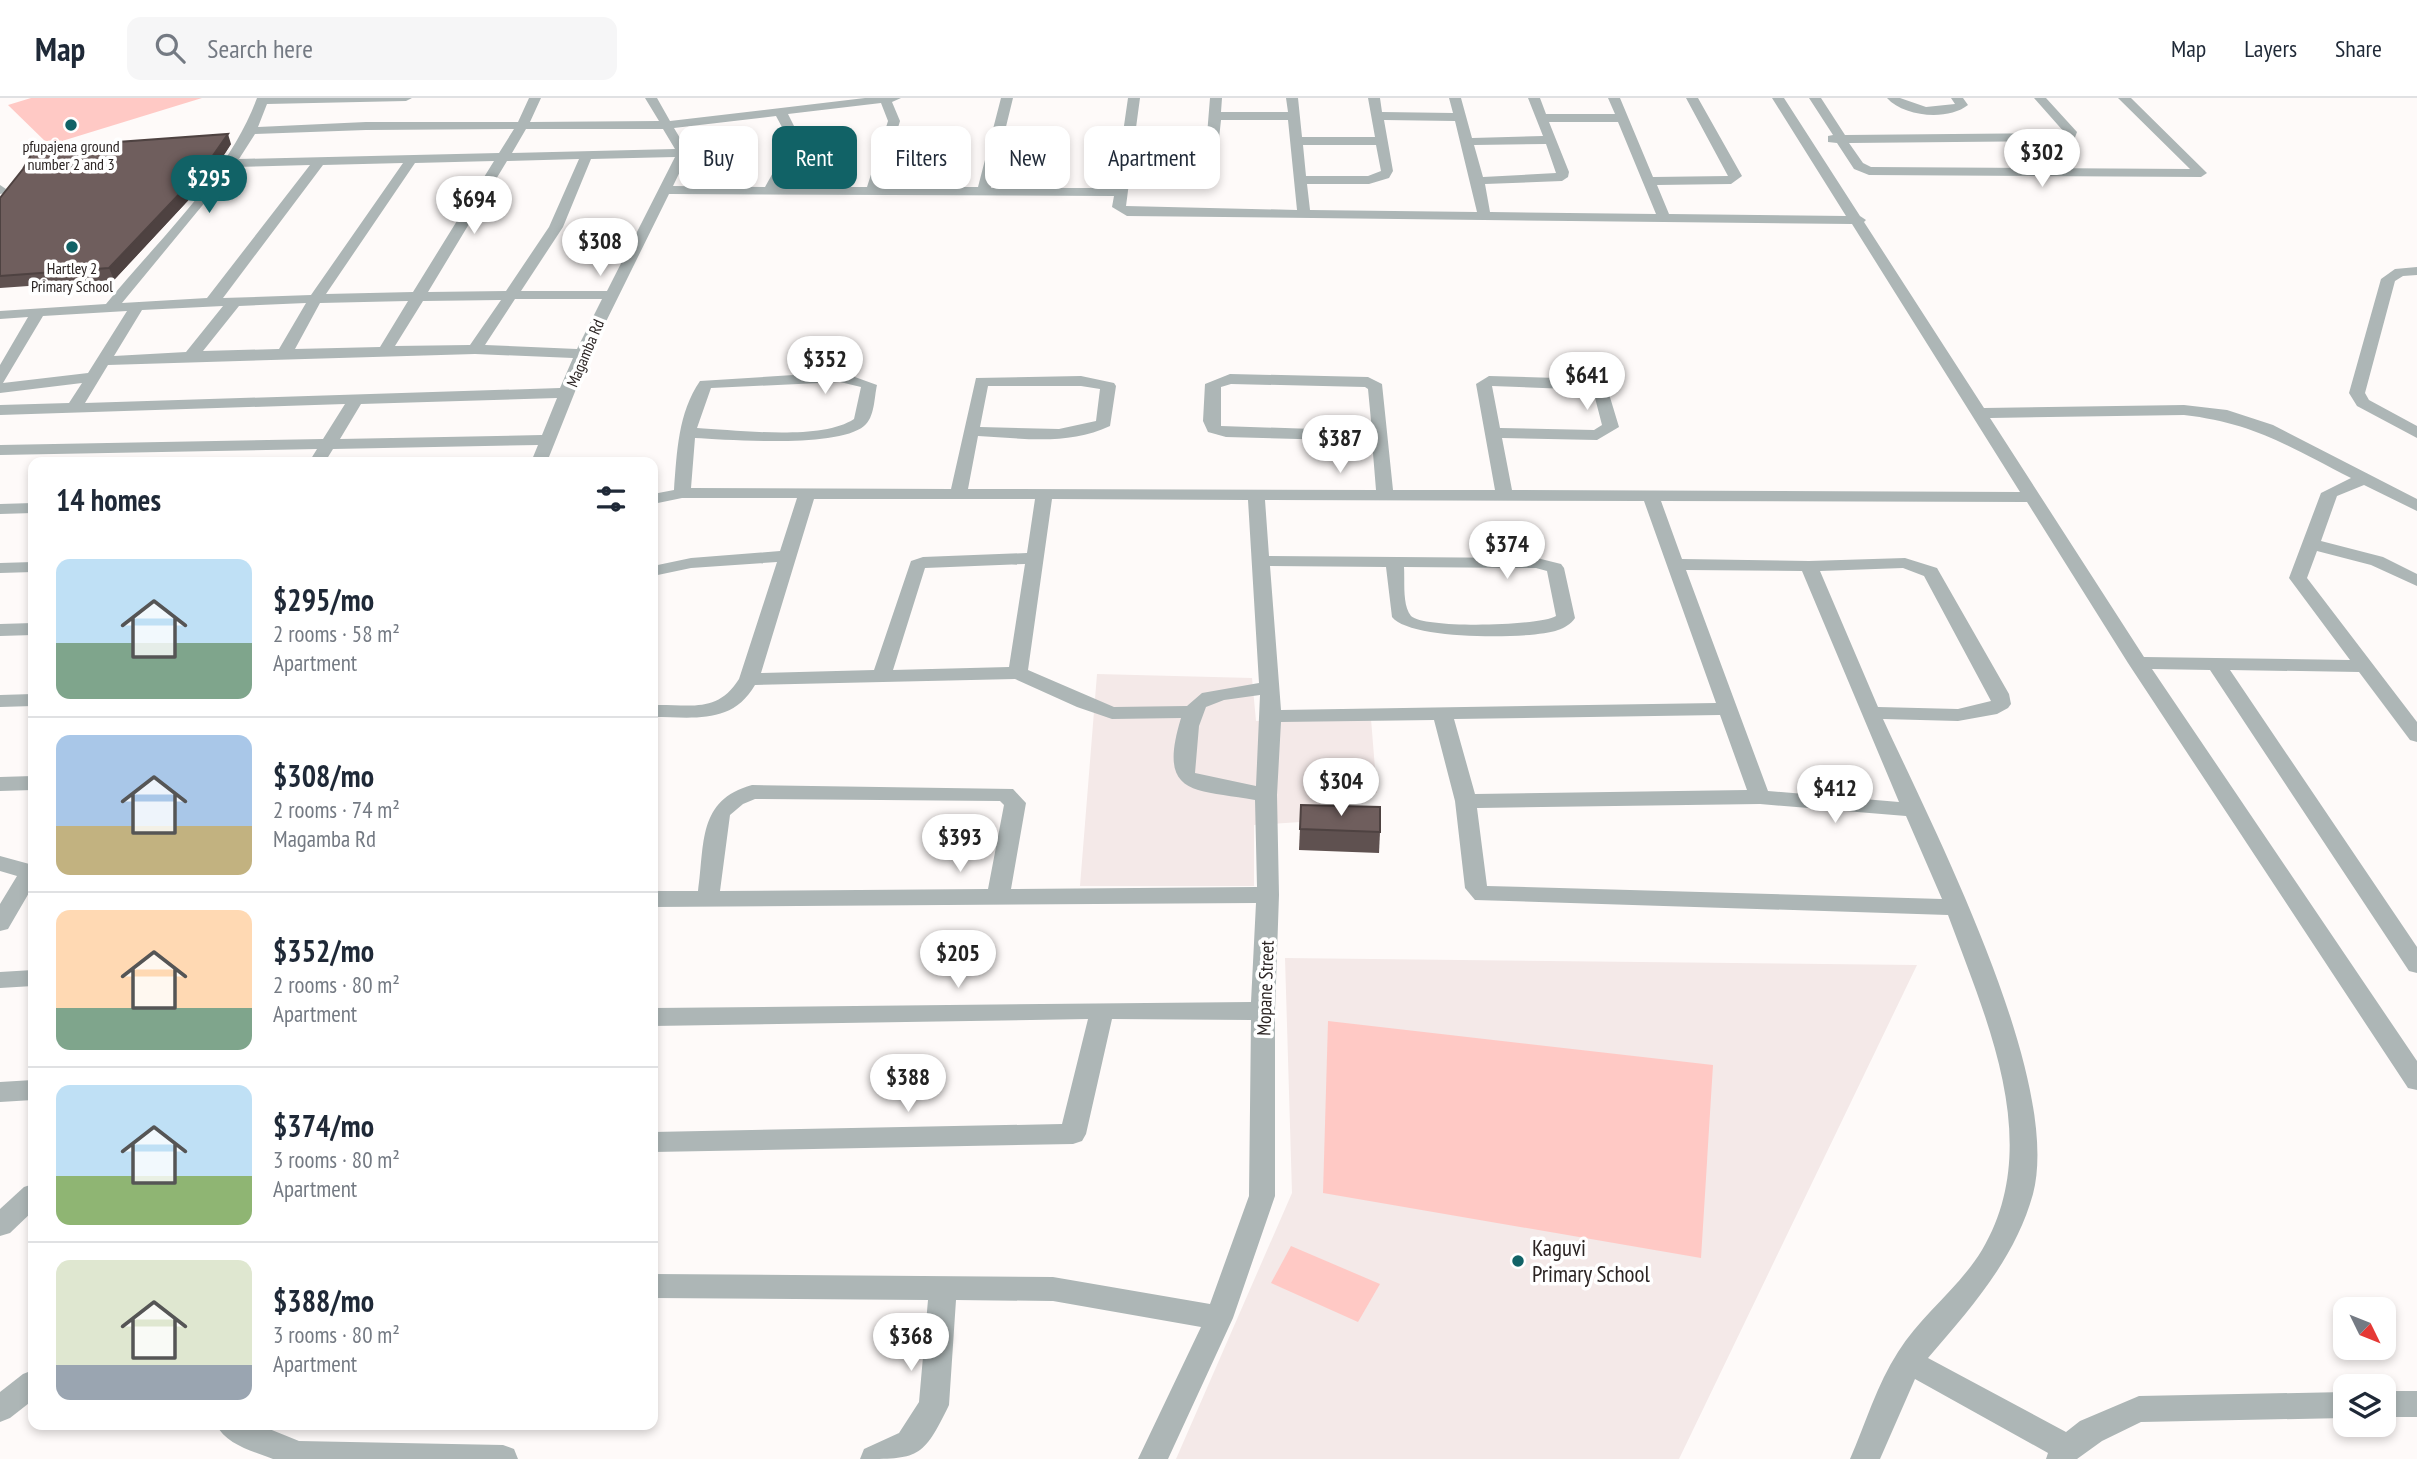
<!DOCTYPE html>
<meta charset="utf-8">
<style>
:root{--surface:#fff;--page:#f6f6f7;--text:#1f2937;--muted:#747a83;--line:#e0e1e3;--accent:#116266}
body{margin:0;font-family:"PT Sans Narrow",sans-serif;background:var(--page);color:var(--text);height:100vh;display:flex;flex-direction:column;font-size:26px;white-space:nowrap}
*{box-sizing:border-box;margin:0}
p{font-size:23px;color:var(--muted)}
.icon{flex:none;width:38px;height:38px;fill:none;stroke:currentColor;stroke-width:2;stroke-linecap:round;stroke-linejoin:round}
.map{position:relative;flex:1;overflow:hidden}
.details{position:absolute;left:28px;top:359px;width:630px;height:973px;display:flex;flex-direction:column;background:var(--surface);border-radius:14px;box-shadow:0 4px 10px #0003}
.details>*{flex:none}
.top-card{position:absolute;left:679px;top:28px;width:665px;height:63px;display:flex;gap:14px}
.needle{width:46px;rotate:133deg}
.controls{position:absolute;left:2333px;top:1199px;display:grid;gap:14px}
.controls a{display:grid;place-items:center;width:63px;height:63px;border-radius:14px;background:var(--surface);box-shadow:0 4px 10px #0003;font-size:35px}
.price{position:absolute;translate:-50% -60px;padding:0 16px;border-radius:24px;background:#fff;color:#222;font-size:23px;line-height:46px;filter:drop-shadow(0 2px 4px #0008)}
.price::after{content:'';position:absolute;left:50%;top:42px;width:21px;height:16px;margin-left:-10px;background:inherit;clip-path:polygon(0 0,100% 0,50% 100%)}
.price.current{background:var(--accent);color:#fff}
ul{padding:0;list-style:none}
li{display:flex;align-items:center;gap:21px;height:175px;padding:0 28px}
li+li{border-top:2px solid var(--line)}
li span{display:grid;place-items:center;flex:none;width:196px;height:140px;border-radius:14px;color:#555}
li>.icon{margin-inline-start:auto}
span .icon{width:84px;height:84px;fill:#fffc;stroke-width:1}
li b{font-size:30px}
h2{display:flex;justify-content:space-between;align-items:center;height:84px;padding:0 28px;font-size:30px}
.tag{padding:0 24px;border-radius:14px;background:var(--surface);box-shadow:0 4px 10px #0003;font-size:24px;line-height:63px}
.tag.current{background:var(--accent);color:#fff}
header{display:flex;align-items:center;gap:42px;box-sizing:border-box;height:98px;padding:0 35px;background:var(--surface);border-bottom:2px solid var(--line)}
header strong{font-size:33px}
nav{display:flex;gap:38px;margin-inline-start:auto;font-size:24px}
.search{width:490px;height:63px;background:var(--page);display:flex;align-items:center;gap:18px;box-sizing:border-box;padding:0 24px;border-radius:14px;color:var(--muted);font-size:26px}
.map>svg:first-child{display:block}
</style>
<header>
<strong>Map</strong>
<div class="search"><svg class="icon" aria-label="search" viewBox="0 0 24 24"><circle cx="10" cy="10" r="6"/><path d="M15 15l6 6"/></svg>Search here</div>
<nav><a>Map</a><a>Layers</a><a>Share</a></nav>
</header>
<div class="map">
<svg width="2417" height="1361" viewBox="0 0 2417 1361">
<rect width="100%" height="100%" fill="#fefaf9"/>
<g fill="#f4e9e8">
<polygon points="1097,576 1252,580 1256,623 1371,621 1377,695 1323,695 1316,723 1254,727 1254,788 1080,788"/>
<polygon points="1285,860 1917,867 1679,1361 1176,1361 1292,1095"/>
</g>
<g fill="#ffc9c5">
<polygon points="31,0 202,0 49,47 8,7"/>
<polygon points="1328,923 1713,967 1701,1160 1323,1095"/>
<polygon points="1291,1148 1380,1186 1358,1224 1271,1185"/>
</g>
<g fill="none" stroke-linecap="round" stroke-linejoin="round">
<g fill="#adb6b6" fill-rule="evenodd">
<path d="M 257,0 L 412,0 L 406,3 L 267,6 L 258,29 L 366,24 L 518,24 L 529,0 L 541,0 L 530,24 L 659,23 L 645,0 L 657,0 L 670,23 L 865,0 L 901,0 L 892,4 L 900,23 L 880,89 L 978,89 L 1001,0 L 1013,0 L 991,90 L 1115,90 L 1128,0 L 1140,0 L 1135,37 L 1207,37 L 1210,0 L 1222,0 L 1221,14 L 1288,14 L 1286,0 L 1298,0 L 1302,39 L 1375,39 L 1368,0 L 1380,0 L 1382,14 L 1453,15 L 1449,0 L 1461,0 L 1472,40 L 1543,38 L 1528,0 L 1540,0 L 1546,16 L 1615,16 L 1608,0 L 1620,0 L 1653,79 L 1728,78 L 1686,0 L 1698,0 L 1742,78 L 1731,86 L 1657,87 L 1669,116 L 1846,118 L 1772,0 L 1784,0 L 1860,118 L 1866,122 L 1864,124 L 1984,310 L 2184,307 L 2227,312 L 2273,327 L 2417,401 L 2417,413 L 2364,387 L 2337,398 L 2321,443 L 2383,459 L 2417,476 L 2417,488 L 2371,467 L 2317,453 L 2307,480 L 2417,624 L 2417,644 L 2410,642 L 2359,574 L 2230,572 L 2417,849 L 2417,875 L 2409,873 L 2210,572 L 2152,571 L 2417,963 L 2417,992 L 2408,990 L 2128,565 L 2027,404 L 1661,403 L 1682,461 L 1809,463 L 1905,460 L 1937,470 L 2009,596 L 2011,606 L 2008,610 L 1997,616 L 1958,623 L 1883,621 C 1933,730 2063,981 2033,1096 C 2015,1161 1971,1210 1928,1260 L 2066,1334 L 2080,1323 L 2139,1298 L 2345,1294 L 2345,1320 L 2141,1324 L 2102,1343 L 2077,1361 L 2046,1361 L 2048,1355 L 1915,1281 L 1880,1361 L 1850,1361 C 1865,1327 1877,1286 1898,1254 C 1921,1217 1959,1190 1982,1152 C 2045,1046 1986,921 1948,817 L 1475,802 L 1465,790 L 1455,703 L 1434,622 L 1281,624 L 1277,697 L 1279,797 L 1275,913 L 1275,1098 L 1233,1220 L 1168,1361 L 1138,1361 L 1201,1229 L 1053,1203 L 956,1202 L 949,1307 C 923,1361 918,1361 860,1361 L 864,1351 L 899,1335 L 919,1304 L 928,1202 L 653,1200 L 653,1176 L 1053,1179 L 1210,1206 L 1249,1098 L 1251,922 L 1112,921 L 1086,1036 L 1082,1043 L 1073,1046 L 653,1054 L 653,1034 L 1062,1026 L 1088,921 L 653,928 L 653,910 L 1251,904 L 1256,805 L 653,809 L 653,793 L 698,793 C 705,746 697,702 752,687 L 1013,691 L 1026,705 L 1011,791 L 1257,789 L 1255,702 C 1194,691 1157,699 1181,620 L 1112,621 L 1077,609 L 1015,581 L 755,587 C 732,627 693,619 653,619 L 653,607 C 690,606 717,616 739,581 L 777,464 L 691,470 L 653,478 L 653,468 L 691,460 L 780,453 L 797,400 L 682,400 L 653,406 L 653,396 L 674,392 C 677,354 678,315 700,283 L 841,274 L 877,287 C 874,300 875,319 864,328 C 838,350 731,342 695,340 L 691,390 L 951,391 L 976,280 L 1081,278 L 1114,285 L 1116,288 L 1110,328 C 1068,348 1022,340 978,338 L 968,391 L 1376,392 L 1372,343 L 1226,339 L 1208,334 L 1203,323 L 1205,286 L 1230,276 L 1368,279 L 1382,286 L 1393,392 L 1495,392 L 1476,286 L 1489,278 L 1591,281 L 1606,286 L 1619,329 L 1597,342 L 1502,340 L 1512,392 L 2020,394 L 1852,126 L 1127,118 L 1112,109 L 1114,98 L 669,96 L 590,256 L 547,364 L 531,364 L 538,347 L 333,351 L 325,364 L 309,364 L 317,351 L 0,357 L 0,347 L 323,341 L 345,306 L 0,317 L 0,307 L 69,305 L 82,285 L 0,295 L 0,267 L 28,219 L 0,221 L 0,213 L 106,206 C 159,141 228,78 257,0 ZM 881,5 L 888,23 L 867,89 L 778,89 L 802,44 L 788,16 ZM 776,18 L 790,44 L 765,89 L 673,88 L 689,55 L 674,30 ZM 1221,22 L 1288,22 L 1297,112 L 1126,108 L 1129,85 L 1189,85 L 1215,78 ZM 1384,22 L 1455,23 L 1477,114 L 1310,112 L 1307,86 L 1369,86 L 1389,80 L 1393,73 ZM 1549,24 L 1618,24 L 1656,116 L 1490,114 L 1485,86 L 1562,83 L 1568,79 L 1569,74 ZM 514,31 L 499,55 L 239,61 L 255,36 L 366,32 ZM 526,31 L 663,31 L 675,51 L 512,55 ZM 1134,45 L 1207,45 L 1205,73 L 1189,77 L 1130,77 ZM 1546,46 L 1556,75 L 1483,79 L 1474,47 ZM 1303,47 L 1376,47 L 1381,73 L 1368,78 L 1306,78 ZM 675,59 L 607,193 L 521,193 L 563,129 L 591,61 ZM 579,61 L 549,129 L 506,193 L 428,194 L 507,63 ZM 494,63 L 413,194 L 326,196 L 415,65 ZM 403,65 L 311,197 L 223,200 L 323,67 ZM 310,67 L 207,200 L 122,205 L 234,69 ZM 515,201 L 602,201 L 577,251 L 485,247 ZM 501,202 L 470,247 L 395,248 L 423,203 ZM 408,203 L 380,249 L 295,251 L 320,205 ZM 306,205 L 279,251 L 203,253 L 239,208 ZM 223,208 L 186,254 L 114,258 L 142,212 ZM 127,213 L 88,275 L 3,285 L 43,218 ZM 475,256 L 573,260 L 560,290 L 85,305 L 108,267 ZM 840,284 L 861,289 L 854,321 C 821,343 737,332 697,330 L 711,290 ZM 1231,286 L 1365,289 L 1368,291 L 1372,333 L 1221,328 L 1221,289 ZM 988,288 L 1081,288 L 1100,291 L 1096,323 L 1059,331 L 980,329 ZM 1492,288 L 1593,292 L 1602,327 L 1594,332 L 1500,330 ZM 557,300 L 542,337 L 340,341 L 361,306 ZM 2184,317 C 2254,325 2290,349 2351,380 L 2321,395 L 2289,480 L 2350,562 L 2144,559 L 1990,320 ZM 814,401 L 1035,401 L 1027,455 L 923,459 L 911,463 L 874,572 L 761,575 ZM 1052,401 L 1248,402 L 1259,585 L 1202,595 L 1187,608 L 1114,609 L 1028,572 ZM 1265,402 L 1644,403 L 1716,605 L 1281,612 L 1270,468 L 1386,469 L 1392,519 C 1409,542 1531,542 1558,532 C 1564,530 1571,526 1575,520 L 1564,470 L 1561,466 L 1537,460 L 1269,458 ZM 1025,466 L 1009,569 L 893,572 L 925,470 ZM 1404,469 L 1536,470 L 1547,473 L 1556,518 C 1540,528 1424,531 1411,518 C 1402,507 1405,483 1404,469 ZM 1903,470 L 1924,478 L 1991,603 L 1958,611 L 1878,609 L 1820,473 ZM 1686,472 L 1802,473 L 1899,704 L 1768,693 ZM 1260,597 L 1256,688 L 1195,675 L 1199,628 L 1206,609 L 1224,602 ZM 1720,617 L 1747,692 L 1475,696 L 1454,621 ZM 755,701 L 1000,703 L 1004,707 L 988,791 L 720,793 L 730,717 L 743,706 ZM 1760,706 L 1906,718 L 1942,801 L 1487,788 L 1477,710 Z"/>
<polygon points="1809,0 1821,0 1845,37 2065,35 2034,0 2046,0 2077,34 2074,42 2070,43 1849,45 1863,65 1871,69 2190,71 2118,0 2131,0 2207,75 2201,79 1869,77 1854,71 1837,45 1828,44 1828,38 1833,37"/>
<path d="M 1887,0 L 1900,0 L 1926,9 L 1955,6 L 1951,0 L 1963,0 L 1968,7 C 1948,23 1904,19 1887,0 Z"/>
<polygon points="0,87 6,91 5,95 0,96"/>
<polygon points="2417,169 2417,177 2403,178 2395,183 2365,295 2369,302 2417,328 2417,340 2357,308 2349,295 2381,181 2395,171"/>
<polygon points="33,405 33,415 0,416 0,406"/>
<polygon points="33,464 33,474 0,475 0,465"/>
<polygon points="33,525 33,537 0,538 0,526"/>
<polygon points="33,596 33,608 0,609 0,597"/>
<polygon points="33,678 33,692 0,693 0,679"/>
<polygon points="0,758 33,767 33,788 8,831 0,833 0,806 17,778 0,773"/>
<polygon points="33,872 33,888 0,890 0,874"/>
<polygon points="33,982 33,1002 0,1004 0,984"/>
<polygon points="33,1086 33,1113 10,1135 0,1138 0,1111 24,1089"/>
<polygon points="33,1272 33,1302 10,1320 0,1324 0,1294 23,1276"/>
<rect x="2384" y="1293" width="33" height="26"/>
<path d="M 216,1326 L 257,1326 L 299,1343 L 503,1347 L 514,1351 L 518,1361 L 273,1361 C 253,1353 226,1347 216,1326 Z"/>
</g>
</g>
<g fill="#5f5150">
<polygon points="231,46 209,80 114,182 0,190 0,100"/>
<polygon points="1301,707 1380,734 1379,755 1299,752"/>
</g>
<polygon fill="#4e4241" points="228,36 231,46 209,80 114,182 109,170"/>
<g fill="#6f5e5d" stroke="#4e4241" stroke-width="2">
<polygon points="228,36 205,69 109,170 0,178 0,100 23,71 35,50"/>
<polygon points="1301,707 1380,709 1380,734 1300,731"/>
</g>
<g fill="#116266" stroke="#fff" stroke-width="2.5">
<circle cx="71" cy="27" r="7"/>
<circle cx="72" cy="149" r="7"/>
<circle cx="1518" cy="1163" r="7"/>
</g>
<g text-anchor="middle" stroke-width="7" stroke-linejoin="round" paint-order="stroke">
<g font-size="16" fill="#2b2423" stroke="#fff">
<text x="71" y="54">pfupajena ground<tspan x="71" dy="18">number 2 and 3</tspan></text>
<text x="72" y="176">Hartley 2<tspan x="72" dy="18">Primary School</tspan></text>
</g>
<g font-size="16" fill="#2b2423" stroke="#fff">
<text transform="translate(585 255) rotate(-67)" y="6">Magamba Rd</text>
</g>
<g font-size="19" fill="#2b2423" stroke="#fff">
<text transform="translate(1265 890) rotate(-88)" y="7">Mopane Street</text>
</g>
<g font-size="23" fill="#2b2423" stroke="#fff" text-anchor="start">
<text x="1532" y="1158">Kaguvi<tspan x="1532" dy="26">Primary School</tspan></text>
</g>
</g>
</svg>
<div class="controls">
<a><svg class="needle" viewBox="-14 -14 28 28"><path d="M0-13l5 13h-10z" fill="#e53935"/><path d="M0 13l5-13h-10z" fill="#747a83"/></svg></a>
<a><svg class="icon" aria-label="layers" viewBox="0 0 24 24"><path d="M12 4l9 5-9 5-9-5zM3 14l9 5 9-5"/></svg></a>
</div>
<b class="price" style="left:2042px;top:91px">$302</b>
<b class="price current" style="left:209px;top:117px">$295</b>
<b class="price" style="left:474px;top:138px">$694</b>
<b class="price" style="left:600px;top:180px">$308</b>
<b class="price" style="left:825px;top:298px">$352</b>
<b class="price" style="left:1587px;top:314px">$641</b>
<b class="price" style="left:1340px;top:377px">$387</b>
<b class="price" style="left:1507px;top:483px">$374</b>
<b class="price" style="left:1341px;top:720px">$304</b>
<b class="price" style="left:1835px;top:727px">$412</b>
<b class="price" style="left:960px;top:776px">$393</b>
<b class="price" style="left:958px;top:892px">$205</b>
<b class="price" style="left:908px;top:1016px">$388</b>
<b class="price" style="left:911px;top:1275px">$368</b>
<div class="top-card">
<a class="tag">Buy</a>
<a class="tag current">Rent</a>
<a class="tag">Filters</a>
<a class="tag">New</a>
<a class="tag">Apartment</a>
</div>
<section class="details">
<h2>14 homes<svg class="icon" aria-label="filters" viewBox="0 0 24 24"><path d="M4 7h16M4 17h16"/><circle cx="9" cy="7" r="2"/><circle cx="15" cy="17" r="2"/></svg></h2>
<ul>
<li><span style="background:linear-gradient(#bfe0f5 60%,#7fa58c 0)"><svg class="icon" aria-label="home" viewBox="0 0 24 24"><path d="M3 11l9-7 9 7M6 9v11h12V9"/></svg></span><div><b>$295/mo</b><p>2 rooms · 58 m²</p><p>Apartment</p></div></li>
<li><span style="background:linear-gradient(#a9c7e8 65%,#c2b280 0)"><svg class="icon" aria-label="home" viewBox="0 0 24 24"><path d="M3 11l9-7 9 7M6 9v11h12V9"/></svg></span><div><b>$308/mo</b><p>2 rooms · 74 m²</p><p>Magamba Rd</p></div></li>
<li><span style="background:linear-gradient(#ffd9b3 70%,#7fa58c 0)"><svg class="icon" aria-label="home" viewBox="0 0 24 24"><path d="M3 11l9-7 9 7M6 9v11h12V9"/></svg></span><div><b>$352/mo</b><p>2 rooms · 80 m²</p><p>Apartment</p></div></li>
<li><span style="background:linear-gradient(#bfe0f5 65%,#8fb573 0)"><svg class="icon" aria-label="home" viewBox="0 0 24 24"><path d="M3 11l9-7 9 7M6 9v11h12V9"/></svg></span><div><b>$374/mo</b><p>3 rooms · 80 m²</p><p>Apartment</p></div></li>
<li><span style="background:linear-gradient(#dfe7d0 75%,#9aa5b1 0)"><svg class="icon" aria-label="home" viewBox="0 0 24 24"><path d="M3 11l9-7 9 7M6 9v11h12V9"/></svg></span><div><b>$388/mo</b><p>3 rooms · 80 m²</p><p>Apartment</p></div></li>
</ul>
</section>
</div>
